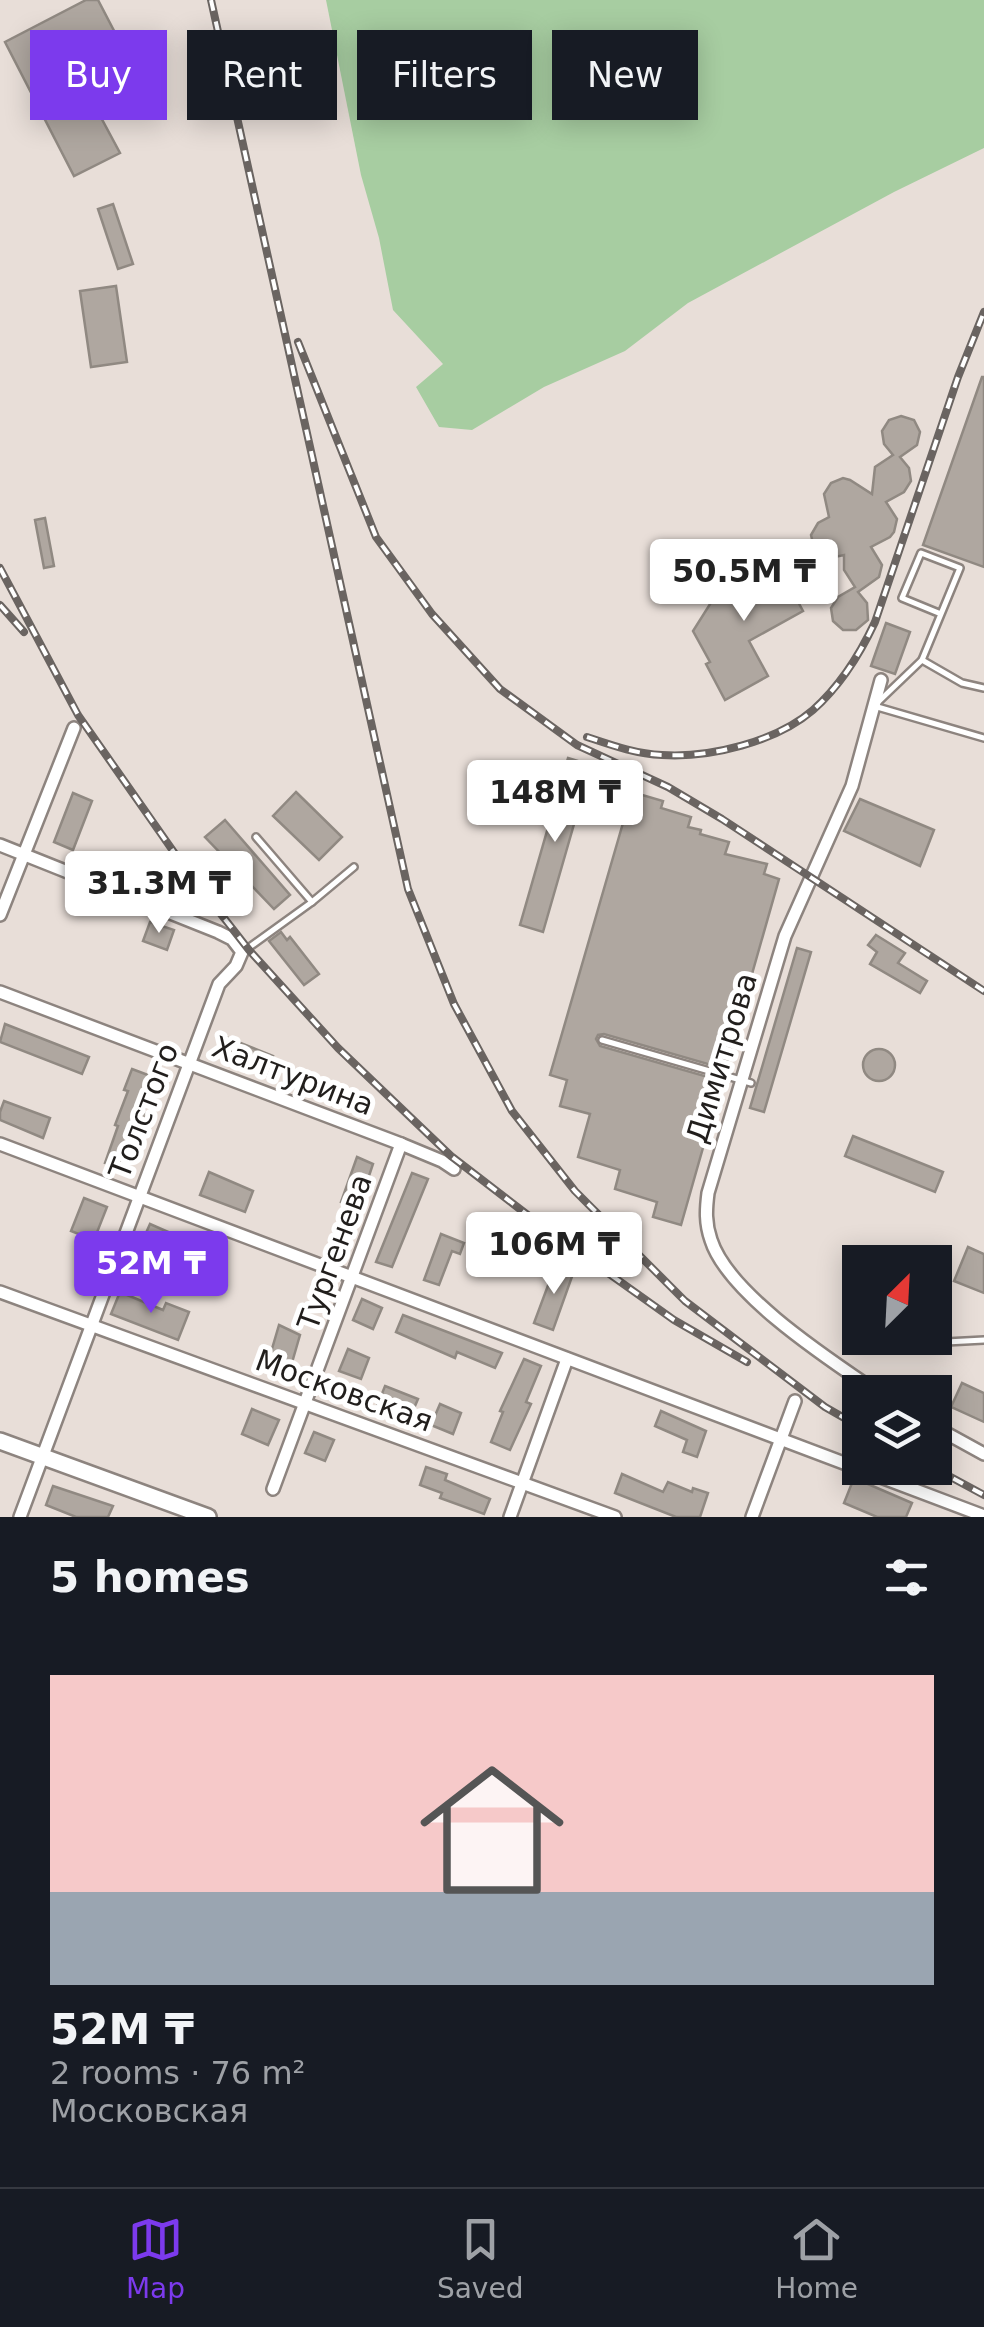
<!DOCTYPE html>
<meta charset="utf-8">
<style>
:root{--surface:#171b24;--page:#242831;--text:#f1f3f6;--muted:#9ea1a6;--line:#363941;--accent:#7c3aed}
body{margin:0;font-family:"DejaVu Sans",sans-serif;background:var(--page);color:var(--text);height:100vh;display:flex;flex-direction:column;font-size:38px;white-space:nowrap}
*{box-sizing:border-box;margin:0}
p{font-size:32px;color:var(--muted)}
.icon{flex:none;width:55px;height:55px;fill:none;stroke:currentColor;stroke-width:2;stroke-linecap:round;stroke-linejoin:round}
.map{position:relative;height:1517px;overflow:hidden}
.details{display:flex;flex-direction:column;background:var(--surface);flex:1}
.details>*{flex:none}
.top-card{position:absolute;left:30px;top:30px;width:925px;height:90px;display:flex;gap:20px}
.needle{width:65px;rotate:24deg}
.tools{position:absolute;left:842px;top:1245px;display:grid;gap:20px}
.tools a{display:grid;place-items:center;width:110px;height:110px;border-radius:0px;background:var(--surface);box-shadow:0 5px 25px #0003;font-size:50px}
.price{position:absolute;translate:-50% -85px;padding:0 22px;border-radius:10px;background:#fff;color:#222;font-size:32px;line-height:65px;filter:drop-shadow(0 2px 5px #0008)}
.price::after{content:'';position:absolute;left:50%;top:60px;width:30px;height:22px;margin-left:-15px;background:inherit;clip-path:polygon(0 0,100% 0,50% 100%)}
.price.active{background:var(--accent);color:#fff}
ul{padding:0;list-style:none}
li{display:grid;align-content:center;gap:20px;height:530px;padding:0 50px}
li span{display:grid;place-items:center;height:310px;border-radius:0px;color:#555}
li>.icon{margin-inline-start:auto}
span .icon{width:180px;height:180px;fill:#fffc;stroke-width:1}
li b{font-size:42px}
h2{display:flex;justify-content:space-between;align-items:center;height:120px;padding:0 50px;font-size:42px}
.chip{padding:0 35px;border-radius:0px;background:var(--surface);box-shadow:0 5px 25px #0003;font-size:35px;line-height:90px}
.chip.active{background:var(--accent);color:#fff}
.menu{display:flex;justify-content:space-around;align-items:center;height:140px;border-top:2px solid var(--line);background:var(--surface);font-size:28px;color:var(--muted)}
.menu a{display:grid;justify-items:center;gap:5px}
.menu .active{color:var(--accent)}
.map>svg:first-child{display:block}
</style>
<div class="map">
<svg width="984" height="1517" viewBox="0 0 984 1517">
<rect width="100%" height="100%" fill="#e8ded8"/>
<polygon fill="#a7cda1" points="326,0 984,0 984,148 894,192 688,303 625,351 544,387 472,430 439,427 416,387 443,364 393,310 379,238 361,175"/>
<g fill="#afa7a0" stroke="#908982" stroke-width="2.5">
<polygon points="86,0 98,0 136,73 90,97 120,153 74,176 5,42"/>
<polygon points="113,204 133,264 118,269 98,209"/>
<polygon points="116,286 127,362 91,367 80,291"/>
<polygon points="982,377 984,377 984,567 923,545"/>
<polygon points="901,416 914,420 920,432 917,445 900,457 909,468 911,481 904,492 886,502 897,519 894,532 890,537 871,547 882,565 879,577 858,592 867,603 868,620 856,630 843,630 833,621 831,608 838,597 855,587 844,570 844,555 830,558 818,553 814,548 811,535 818,523 829,517 824,494 831,483 843,478 850,480 872,494 875,467 893,455 884,444 882,431 889,420"/>
<polygon points="45,518 54,566 44,568 35,520"/>
<polygon points="773,556 803,611 749,641 768,676 725,700 706,664 710,662 693,631 724,582"/>
<polygon points="886,623 910,632 895,674 871,666"/>
<polygon points="568,758 591,765 543,932 520,925"/>
<polygon points="296,792 342,837 319,860 273,816"/>
<polygon points="632,792 663,801 661,808 691,817 688,827 701,830 700,834 729,842 725,854 767,864 764,874 779,879 725,1069 604,1034 598,1035 596,1039 600,1046 722,1081 681,1225 653,1217 657,1202 615,1189 620,1170 578,1157 590,1114 560,1106 567,1080 550,1075"/>
<polygon points="73,793 92,801 73,850 54,842"/>
<polygon points="860,799 934,830 920,866 844,831"/>
<polygon points="225,820 290,895 274,909 205,837"/>
<polygon points="150,922 174,930 167,950 143,941"/>
<polygon points="281,932 287,940 290,937 319,974 304,985 269,941"/>
<polygon points="876,935 905,953 898,963 927,981 920,993 870,964 877,952 868,945"/>
<polygon points="797,948 811,952 764,1112 750,1108"/>
<polygon points="5,1024 89,1057 82,1074 0,1042"/>
<polygon points="223,1036 273,1056 266,1075 215,1055"/>
<circle cx="879" cy="1065" r="16"/>
<polygon points="132,1069 156,1078 143,1112 147,1114 139,1134 131,1131 118,1167 105,1163 118,1126 115,1125 128,1091 124,1090"/>
<polygon points="4,1101 50,1118 43,1138 0,1120 0,1112"/>
<polygon points="853,1136 943,1172 935,1192 845,1156"/>
<polygon points="357,1157 373,1164 358,1209 341,1202"/>
<polygon points="209,1172 253,1191 245,1212 200,1195"/>
<polygon points="412,1173 428,1179 392,1267 376,1262"/>
<polygon points="84,1198 107,1207 94,1240 71,1231"/>
<polygon points="150,1224 175,1235 167,1253 142,1242"/>
<polygon points="441,1234 464,1243 460,1254 452,1251 439,1285 424,1280"/>
<polygon points="968,1247 984,1254 984,1293 954,1281"/>
<polygon points="556,1264 574,1271 553,1330 534,1323"/>
<polygon points="120,1292 163,1310 166,1303 189,1312 178,1340 111,1314"/>
<polygon points="362,1299 382,1308 373,1329 353,1320"/>
<polygon points="403,1315 502,1353 495,1368 457,1352 455,1358 396,1332"/>
<polygon points="279,1325 300,1335 289,1373 267,1366"/>
<polygon points="348,1349 369,1358 361,1379 339,1371"/>
<polygon points="524,1359 541,1366 526,1402 531,1404 510,1450 491,1442 503,1412 500,1411"/>
<polygon points="962,1383 984,1393 984,1422 951,1407"/>
<polygon points="385,1386 418,1399 409,1420 377,1406"/>
<polygon points="440,1404 461,1413 453,1434 431,1425"/>
<polygon points="252,1409 279,1420 268,1445 242,1434"/>
<polygon points="661,1411 706,1431 697,1457 683,1452 687,1440 655,1426"/>
<polygon points="314,1432 334,1440 325,1461 305,1453"/>
<polygon points="426,1467 447,1474 445,1480 490,1499 484,1514 440,1498 442,1493 420,1485"/>
<polygon points="622,1474 663,1492 668,1482 692,1492 693,1488 708,1493 700,1517 676,1517 615,1493"/>
<polygon points="854,1478 912,1503 906,1517 877,1517 844,1503"/>
<polygon points="53,1486 113,1506 108,1517 76,1517 46,1505"/>
</g>
<g fill="none" stroke-linecap="round" stroke-linejoin="round">
<defs>
<g id="lane">
<polyline points="941,614 902,598 921,553 960,568 922,660 874,706 984,738"/>
<polyline points="922,660 962,683 984,688"/>
<polyline points="256,837 312,902"/>
<polyline points="244,951 312,902 354,867"/>
<polyline points="602,1040 751,1083"/>
<polyline points="908,1344 984,1340"/>
</g>
<g id="street">
<polyline points="0,845 218,932 232,939 242,952 236,966 219,984 20,1517"/>
<polyline points="0,915 74,728"/>
<polyline points="0,992 401,1144 442,1161 454,1169"/>
<polyline points="0,1144 984,1516"/>
<polyline points="0,1292 615,1517"/>
<path d="M 877,1392 C 830,1360 728,1294 711,1240 C 705,1223 706,1209 708,1193 L 785,936 L 852,786 L 881,680"/>
<polyline points="935,1427 984,1454"/>
<polyline points="273,1489 401,1144"/>
<polyline points="510,1517 567,1359"/>
<polyline points="752,1517 795,1401"/>
</g>
<polyline id="secondary" points="0,1441 208,1517"/>
</defs>
<use href="#lane" stroke="#8d847f" stroke-width="10"/>
<use href="#street" stroke="#8d847f" stroke-width="16"/>
<use href="#secondary" stroke="#8d847f" stroke-width="20"/>
<use href="#lane" stroke="#fff" stroke-width="5"/>
<use href="#street" stroke="#fff" stroke-width="11"/>
<use href="#secondary" stroke="#fff" stroke-width="15"/>
<defs>
<g id="rail">
<polyline points="211,0 408,889 454,1004 512,1111 575,1191 685,1301 825,1407 860,1427"/>
<polyline points="298,342 376,537 432,614 500,689 577,745 668,787 722,819 984,991"/>
<polyline points="0,568 78,715 185,868 249,950 338,1048 451,1156 542,1226 674,1320 747,1362"/>
<polyline points="0,605 24,632"/>
<path d="M 587,737 C 611,745 636,754 662,755 C 710,758 776,742 813,710 C 840,686 860,654 875,622 L 958,377 L 984,312"/>
<polyline points="934,1468 984,1495"/>
</g>
</defs>
<use href="#rail" stroke="#6a6461" stroke-width="8"/>
<use href="#rail" stroke="#fff" stroke-width="4" stroke-dasharray="11" stroke-linecap="butt"/>
</g>
<g text-anchor="middle" stroke-width="10" stroke-linejoin="round" paint-order="stroke">
<g font-size="30" fill="#211e1c" stroke="#fff">
<text transform="translate(722 1058) rotate(-73)" y="10">Димитрова</text>
<text transform="translate(293 1076) rotate(21)" y="10">Халтурина</text>
<text transform="translate(144 1111) rotate(-69)" y="10">Толстого</text>
<text transform="translate(335 1252) rotate(-70)" y="10">Тургенева</text>
<text transform="translate(344 1391) rotate(20)" y="10">Московская</text>
</g>
</g>
</svg>
<div class="tools">
<a><svg class="needle" viewBox="-14 -14 28 28"><path d="M0-13l5 13h-10z" fill="#e53935"/><path d="M0 13l5-13h-10z" fill="#9ea1a6"/></svg></a>
<a><svg class="icon" aria-label="layers" viewBox="0 0 24 24"><path d="M12 4l9 5-9 5-9-5zM3 14l9 5 9-5"/></svg></a>
</div>
<b class="price" style="left:744px;top:624px">50.5M ₸</b>
<b class="price" style="left:555px;top:845px">148M ₸</b>
<b class="price" style="left:159px;top:936px">31.3M ₸</b>
<b class="price" style="left:554px;top:1297px">106M ₸</b>
<b class="price active" style="left:151px;top:1316px">52M ₸</b>
<div class="top-card">
<a class="chip active">Buy</a>
<a class="chip">Rent</a>
<a class="chip">Filters</a>
<a class="chip">New</a>
</div>
</div>
<section class="details">
<h2>5 homes<svg class="icon" aria-label="filters" viewBox="0 0 24 24"><path d="M4 7h16M4 17h16"/><circle cx="9" cy="7" r="2"/><circle cx="15" cy="17" r="2"/></svg></h2>
<ul>
<li><span style="background:linear-gradient(#f6c9c9 70%,#9aa5b1 0)"><svg class="icon" aria-label="home" viewBox="0 0 24 24"><path d="M3 11l9-7 9 7M6 9v11h12V9"/></svg></span><div><b>52M ₸</b><p>2 rooms · 76 m²</p><p>Московская</p></div></li>
</ul>
</section>
<nav class="menu">
<a class="active"><svg class="icon" aria-label="map" viewBox="0 0 24 24"><path d="M3 6l6-2 6 2 6-2v14l-6 2-6-2-6 2zM9 4v14M15 6v14"/></svg>Map</a>
<a><svg class="icon" aria-label="saved" viewBox="0 0 24 24"><path d="M7 4h10v16l-5-4-5 4z"/></svg>Saved</a>
<a><svg class="icon" aria-label="home" viewBox="0 0 24 24"><path d="M3 11l9-7 9 7M6 9v11h12V9"/></svg>Home</a>
</nav>
